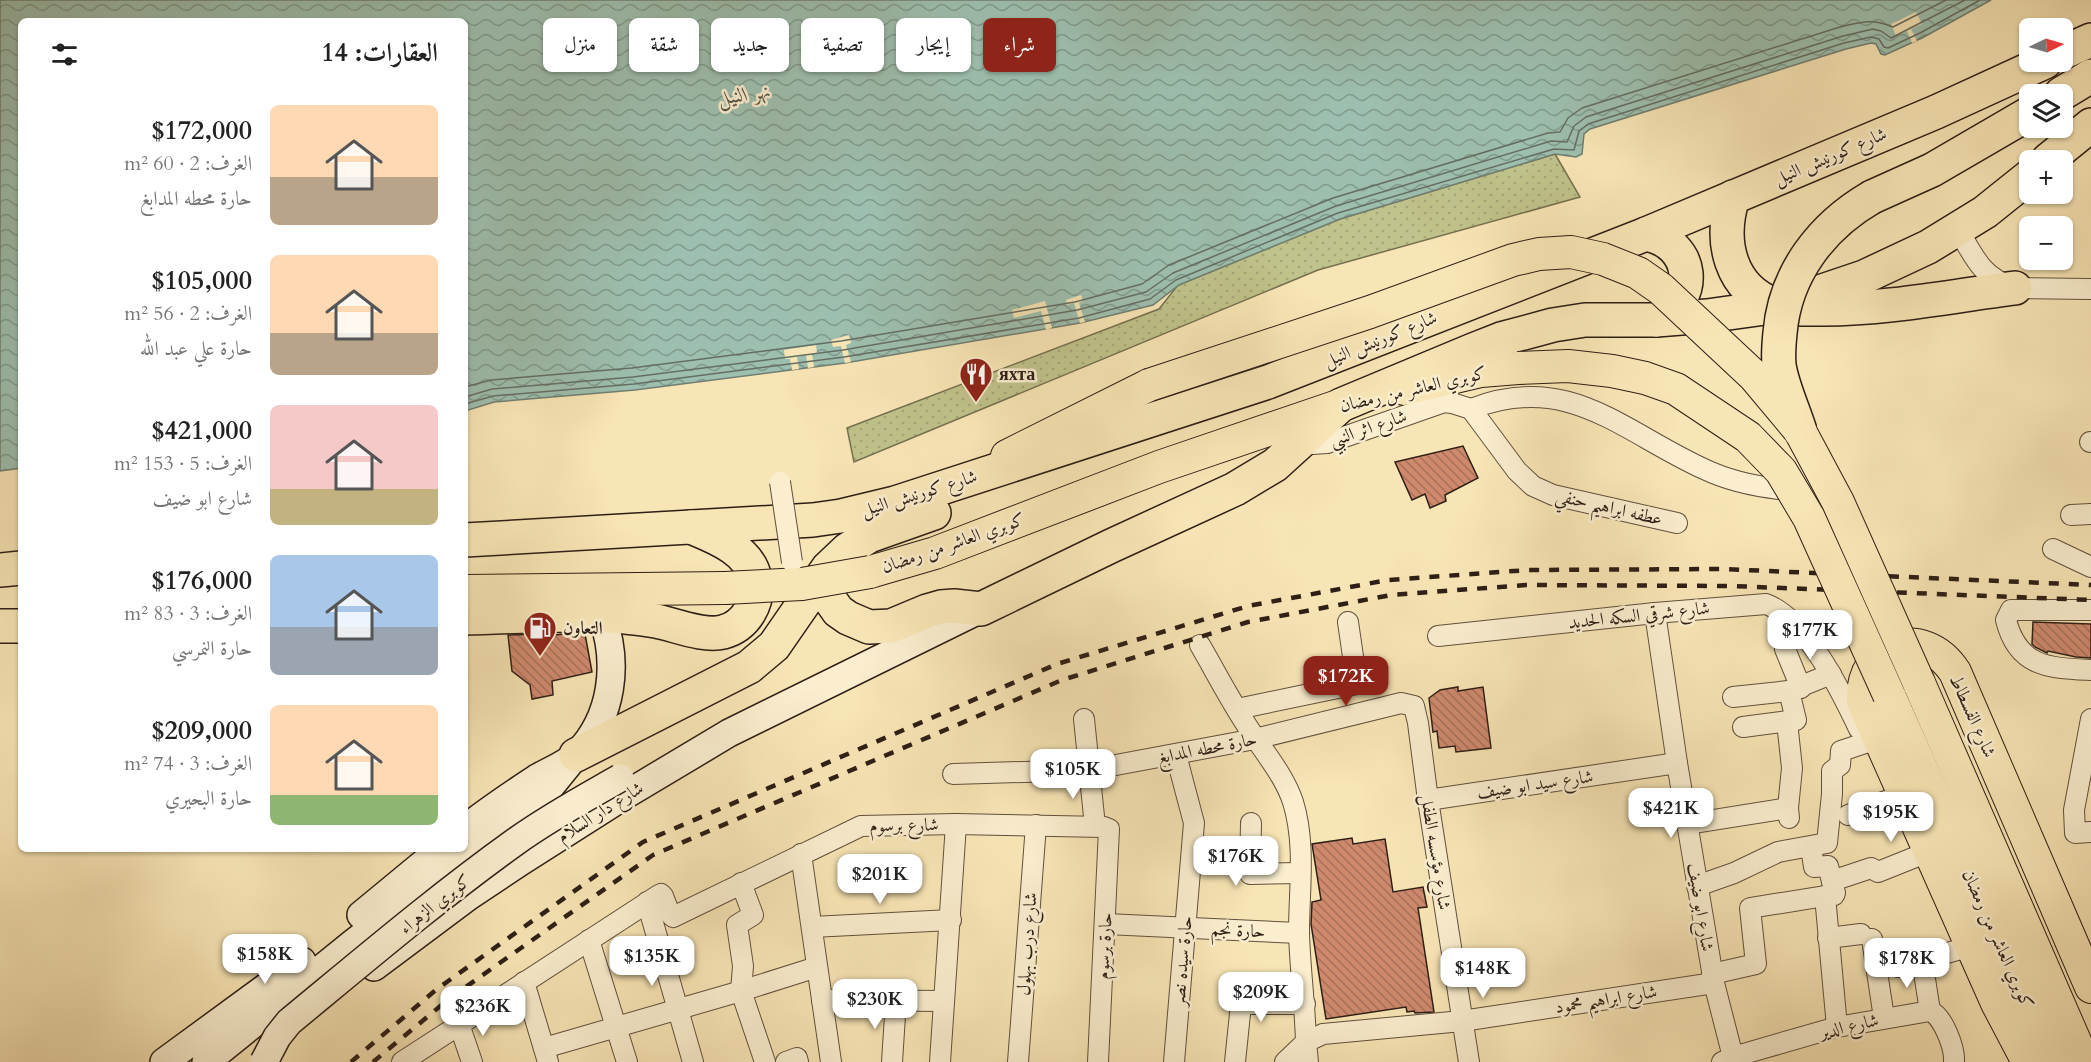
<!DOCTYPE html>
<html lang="ar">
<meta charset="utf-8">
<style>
:root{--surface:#fff;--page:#f6f6f6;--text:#222;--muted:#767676;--accent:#8f2418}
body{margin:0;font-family:Cardo,Amiri,serif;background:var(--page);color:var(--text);direction:rtl;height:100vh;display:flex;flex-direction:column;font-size:22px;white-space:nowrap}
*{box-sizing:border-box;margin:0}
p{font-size:20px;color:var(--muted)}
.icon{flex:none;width:33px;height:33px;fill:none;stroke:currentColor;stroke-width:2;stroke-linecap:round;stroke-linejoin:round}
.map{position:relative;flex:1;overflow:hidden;direction:ltr}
.panel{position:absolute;left:18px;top:18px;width:450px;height:834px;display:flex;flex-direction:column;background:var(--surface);border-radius:9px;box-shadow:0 2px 4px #0004;direction:rtl}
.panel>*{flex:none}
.hud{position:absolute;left:486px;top:18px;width:570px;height:54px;direction:rtl;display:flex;gap:12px}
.needle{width:39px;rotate:85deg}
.buttons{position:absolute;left:2019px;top:18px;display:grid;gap:12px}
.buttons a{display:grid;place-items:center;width:54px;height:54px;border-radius:9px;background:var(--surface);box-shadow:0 2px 4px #0004;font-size:30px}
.price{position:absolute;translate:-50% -51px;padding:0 14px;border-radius:12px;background:#fff;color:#222;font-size:20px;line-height:39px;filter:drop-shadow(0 2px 3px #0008)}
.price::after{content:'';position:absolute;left:50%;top:36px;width:18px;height:14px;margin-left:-9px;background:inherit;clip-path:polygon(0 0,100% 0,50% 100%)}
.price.current{background:var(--accent);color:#fff}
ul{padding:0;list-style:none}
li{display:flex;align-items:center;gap:18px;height:150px;padding:0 30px}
li span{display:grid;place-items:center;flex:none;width:168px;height:120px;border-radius:9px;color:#555}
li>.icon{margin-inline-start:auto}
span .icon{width:72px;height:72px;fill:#fffc;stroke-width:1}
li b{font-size:26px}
h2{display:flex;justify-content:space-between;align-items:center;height:72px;padding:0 30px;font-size:26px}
.tag{padding:0 21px;border-radius:9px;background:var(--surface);box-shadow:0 2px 4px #0004;font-size:21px;line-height:54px}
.tag.current{background:var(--accent);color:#fff}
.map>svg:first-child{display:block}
</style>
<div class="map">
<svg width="2091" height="1062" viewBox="0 0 2091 1062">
<defs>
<pattern id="green-dots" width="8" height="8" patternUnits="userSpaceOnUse" patternTransform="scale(1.5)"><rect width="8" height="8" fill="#c0c38b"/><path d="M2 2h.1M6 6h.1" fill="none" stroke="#a5a777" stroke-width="1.8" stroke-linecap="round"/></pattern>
<pattern id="water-waves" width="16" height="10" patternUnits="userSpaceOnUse" patternTransform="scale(1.5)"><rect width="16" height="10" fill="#9dbfaf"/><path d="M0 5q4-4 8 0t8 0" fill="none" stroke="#809b8d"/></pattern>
<pattern id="building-back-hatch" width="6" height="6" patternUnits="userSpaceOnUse" patternTransform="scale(1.5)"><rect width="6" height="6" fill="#cf8a6e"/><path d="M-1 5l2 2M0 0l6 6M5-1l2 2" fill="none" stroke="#a87059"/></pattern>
</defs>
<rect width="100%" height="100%" fill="#f8e5b5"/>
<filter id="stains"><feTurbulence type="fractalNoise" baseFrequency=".00333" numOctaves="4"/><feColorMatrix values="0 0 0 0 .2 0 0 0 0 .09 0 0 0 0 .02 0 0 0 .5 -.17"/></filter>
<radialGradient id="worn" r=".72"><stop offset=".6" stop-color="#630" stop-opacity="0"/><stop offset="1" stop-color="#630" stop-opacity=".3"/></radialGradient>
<polygon fill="url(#green-dots)" stroke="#767050" stroke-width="1.5" points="1555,154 1580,197 1318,270 854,462 847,428 1159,309 1178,285 1340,219"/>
<polygon fill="url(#water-waves)" stroke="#707f71" stroke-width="1.5" points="0,0 1991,0 1922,38 1885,55 1881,54 1876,44 1871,43 1846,49 1590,129 1584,134 1582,154 1576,157 1555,154 1340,219 1179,285 1153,305 1080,323 845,363 635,390 494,402 465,411 465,21 21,21 21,468 0,471"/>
<g fill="#f8e5b5">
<polygon points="1916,12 1922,24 1911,29 1917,41 1912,43 1907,31 1896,36 1891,24"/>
<polygon points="1081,295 1083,301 1079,303 1085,322 1080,323 1074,303 1067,305 1066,300"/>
<polygon points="1045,301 1052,328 1046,330 1041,311 1014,318 1012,310"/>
<polygon points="849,335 851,343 846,345 851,362 845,363 841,346 833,347 831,340"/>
<polygon points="816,345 817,353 812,354 814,367 808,368 806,355 797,357 799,369 792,370 790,359 785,359 784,350"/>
</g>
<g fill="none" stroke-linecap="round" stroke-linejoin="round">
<g stroke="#656e62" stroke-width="1.5">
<path d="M 465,387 L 491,380 L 632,368 L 841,341 L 1075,302 L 1142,284 L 1169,265 L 1333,198 L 1548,133 L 1560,132 L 1568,118 L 1582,108 L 1840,27 C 1862,22 1871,18 1893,27 L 1946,0"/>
<polyline points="465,397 492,389 633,377 843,350 1077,310 1146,292 1173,273 1336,206 1551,141 1567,142 1574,126 1586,117 1843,36 1873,29 1881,31 1891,38 1965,0"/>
<polyline points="465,404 493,396 634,384 844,357 1079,318 1150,299 1176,280 1338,213 1554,149 1574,150 1579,131 1588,124 1844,43 1871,37 1879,39 1884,47 1888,48 1920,33 1980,0"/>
</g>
</g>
<g fill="url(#building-back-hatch)" stroke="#2d1e15" stroke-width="1.5">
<polygon points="1463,446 1478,478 1445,495 1446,501 1430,508 1425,494 1412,500 1395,462"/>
<polygon points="2033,622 2091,624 2091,658 2076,657 2048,651 2047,653 2035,647 2032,644"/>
<polygon points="541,634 542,637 563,634 585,634 592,672 552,681 553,695 532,699 530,685 512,671 508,635"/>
<polygon points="1458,687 1458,691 1483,687 1491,748 1456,752 1455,746 1439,748 1437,731 1433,732 1429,698 1440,690"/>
<polygon points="1352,838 1353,844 1385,839 1393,892 1423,887 1427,907 1418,908 1434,1012 1415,1013 1414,1011 1407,1012 1406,1007 1326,1019 1311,924 1312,902 1321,900 1312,844"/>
</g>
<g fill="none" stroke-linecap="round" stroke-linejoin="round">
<defs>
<g id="street">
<path d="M 1958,229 C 1974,257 1982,278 2015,288 L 2091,289"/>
<path d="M 1471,409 C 1568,371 1621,431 1704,469 C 1727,480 1753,486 1779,489"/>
<polyline points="1471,409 1517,471 1533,486 1553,495 1677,523"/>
<polyline points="2090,442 2091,442"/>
<polyline points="1297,445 1327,443 1444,402 1452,403 1471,409"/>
<polyline points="2071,515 2091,514"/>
<polyline points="2053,549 2091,567"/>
<path d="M 2091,610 L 2011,610 L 2006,620 C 2018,668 2050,668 2091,670"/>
<polyline points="1655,613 1677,763 1714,983 1733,1057"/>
<path d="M 1438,636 L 1655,613 L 1766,604 C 1806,619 1841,691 1859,729"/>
<path d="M 1200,645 C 1218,676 1235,710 1256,739 C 1270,760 1285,778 1293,802 C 1306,844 1299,889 1299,933 C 1300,969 1305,1005 1306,1042 L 1285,1062"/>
<polyline points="1785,649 1801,688"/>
<polyline points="1733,697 1789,691 1831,674"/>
<polyline points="1237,709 1357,684 1348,622"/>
<polyline points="1084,719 1095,826"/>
<polyline points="2091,719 2074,810 2075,833 2091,832"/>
<polyline points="1787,722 1792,768 1788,808 1789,818"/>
<polyline points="1743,727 1796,720 1789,691"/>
<polyline points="953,774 1089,770 1255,739 1401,703 1414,706 1418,723 1428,800 1469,1062"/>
<polyline points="1428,800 1677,763"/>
<polyline points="1848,815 1891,799"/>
<polyline points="1251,823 1250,874 1300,873"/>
<polyline points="1688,824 1788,808"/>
<polyline points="1811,847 1814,867 1828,866 1835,893 1834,895 1825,896 1837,1027"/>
<polyline points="801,854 831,1062"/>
<polyline points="1832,881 1871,868 1878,872 1918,856"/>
<polyline points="741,883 753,915 737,925 743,966 741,991 765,1062"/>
<polyline points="1697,886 1734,873 1778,852 1827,843 1832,794 1832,771 1840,765 1841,751 1865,743"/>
<polyline points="647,902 693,1062"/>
<polyline points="1106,924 1299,933"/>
<polyline points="812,927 951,920"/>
<polyline points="1828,938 1861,934"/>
<polyline points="1872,939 1884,1018"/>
<polyline points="589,940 627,1062"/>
<polyline points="1922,960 1930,1011"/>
<polyline points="1898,967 1961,949"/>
<polyline points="1712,974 1756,964 1750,908 1825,896"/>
<polyline points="524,982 548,1062"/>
<polyline points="822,1000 944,1001"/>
<polyline points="459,1024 472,1062"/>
<polyline points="544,1048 741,991 817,967"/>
<polyline points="402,1062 659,895 661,894 663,896 670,914 673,917 861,826 956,824 1104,827 1109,829 1098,1062"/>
<polyline points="786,1062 797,1058 798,1062"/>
<polyline points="892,1062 896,1000"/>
<polyline points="940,1062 956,824"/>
<polyline points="1018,1062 1036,825"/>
<polyline points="1174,1062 1194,823 1176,755"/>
<polyline points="1235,1062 1241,1004 1305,1004"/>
<polyline points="1308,1062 1306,1042 1323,1034 1462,1021 1714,983"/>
<path d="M 1722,1062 L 1733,1057 L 1837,1027 L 1930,1011 C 1943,1016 1955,1048 1954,1062"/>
</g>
<g id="secondary">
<path d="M 465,829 C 487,811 513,794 537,778 C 549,771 567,764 577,754 C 613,717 619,663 602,616"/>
<polyline points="361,915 441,849"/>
<polyline points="374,967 469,896 520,862 622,797 729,733 981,609"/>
<polyline points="164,1062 302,961"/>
<polyline points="206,1062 352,944 531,806 546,792 576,755"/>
</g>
<g id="primary">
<polyline points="1404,389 1481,371 1518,368"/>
<polyline points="1007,456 1149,385"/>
<polyline points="870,572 935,553 1159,467 1344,404"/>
<polyline points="465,591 725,588"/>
<polyline points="1919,683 2084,1062"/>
<polyline points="1889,695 2052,1062"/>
<path d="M 2028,1062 L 1997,1003 L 1863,702 C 1860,644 1923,623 1955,672 L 2091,987"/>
</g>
<g id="highway">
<polyline points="2062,53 2091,40"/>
<polyline points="2061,94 2091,76"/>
<polyline points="2048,160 2091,125"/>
<path d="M 1733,197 C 1719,241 1729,290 1778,306 C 1792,310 1810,309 1824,309 C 1888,309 1952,296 2015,288"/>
<polyline points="1872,197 1932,170 2030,113"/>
<path d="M 1646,234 C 1694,243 1701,299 1656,320"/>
<polyline points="465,540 813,520 841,516 895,503 1268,382 1646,234 1936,112 2045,62"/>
<polyline points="0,570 21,568"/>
<polyline points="821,579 824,591 838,611 848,618 869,627 891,626 927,611 941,607 954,606 981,609 1111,546 1235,489 1275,465 1341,405 1473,350 1501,339 1553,325 1585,320 1656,320 1707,316 1778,306 1864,277 1928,247 1985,212 2030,176"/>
<path d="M 465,618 C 527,617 595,610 656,621 C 676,625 704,637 723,632 C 746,626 760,602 755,579 C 750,550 715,537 691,527"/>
<polyline points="0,626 21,626"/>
<polyline points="576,755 749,667 774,646 828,568 847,550 869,536 934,513"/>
</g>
</defs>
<use href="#street" stroke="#60503d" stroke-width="22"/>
<use href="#secondary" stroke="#2d1e15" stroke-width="30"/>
<use href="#primary" stroke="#2d1e15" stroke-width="34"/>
<use href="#highway" stroke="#2d1e15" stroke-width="36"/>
<use href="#street" stroke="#faeecf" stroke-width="20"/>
<use href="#secondary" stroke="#faeecf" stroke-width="27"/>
<use href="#primary" stroke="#f8e5b5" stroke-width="32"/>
<use href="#highway" stroke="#f8e5b5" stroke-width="33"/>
<g stroke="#2d1e15" stroke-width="4.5" stroke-dasharray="10 10" stroke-linecap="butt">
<polyline points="351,1062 437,989 643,842 1057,664 1248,606 1388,580 1528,570 1722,569 2091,585"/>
<polyline points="373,1062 450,998 653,855 1062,680 1248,622 1391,595 1526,585 1731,586 2091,600"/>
</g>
<defs>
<polyline id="street-bridge" points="780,482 792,562"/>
<path id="secondary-bridge" d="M 264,1062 L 277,1037 L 289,1022 C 363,961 437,898 515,842 C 548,818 585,798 620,778"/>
<g id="primary-bridge">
<polyline points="1518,368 1568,366 1612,371 1645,378 1676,389 1748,437 1781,471 1809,518 1889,695"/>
<polyline points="1149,385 1370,312 1513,260 1539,254 1571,252 1603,259 1638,273 1661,289 1754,376 1800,431 1838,502 1919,683"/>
<polyline points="725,588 802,584 870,572"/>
</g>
<path id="highway-bridge" d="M 1800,431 C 1794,411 1782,386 1779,365 C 1778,354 1779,343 1780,333 C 1785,273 1822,226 1872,197"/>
</defs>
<use href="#street-bridge" stroke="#60503d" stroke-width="22" stroke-linecap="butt"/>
<use href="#secondary-bridge" stroke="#2d1e15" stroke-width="30" stroke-linecap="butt"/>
<use href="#primary-bridge" stroke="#2d1e15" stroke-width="34" stroke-linecap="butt"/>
<use href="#highway-bridge" stroke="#2d1e15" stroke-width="36" stroke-linecap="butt"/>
<use href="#street-bridge" stroke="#faeecf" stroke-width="20"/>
<use href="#secondary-bridge" stroke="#faeecf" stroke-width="27"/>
<use href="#primary-bridge" stroke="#f8e5b5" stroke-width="32"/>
<use href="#highway-bridge" stroke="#f8e5b5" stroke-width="33"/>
</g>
<defs>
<symbol id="restaurant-pin" viewBox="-11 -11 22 30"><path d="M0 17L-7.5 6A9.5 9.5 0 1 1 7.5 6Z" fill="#8f2418" stroke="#faeecf"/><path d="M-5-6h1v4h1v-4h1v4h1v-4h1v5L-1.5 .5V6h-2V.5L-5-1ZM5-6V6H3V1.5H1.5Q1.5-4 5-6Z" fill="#fff"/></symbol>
<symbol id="fuel-pin" viewBox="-11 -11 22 30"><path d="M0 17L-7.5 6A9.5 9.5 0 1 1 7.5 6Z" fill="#8f2418" stroke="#faeecf"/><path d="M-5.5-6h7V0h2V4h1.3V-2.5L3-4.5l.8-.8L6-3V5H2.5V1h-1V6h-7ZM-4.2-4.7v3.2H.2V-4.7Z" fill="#fff"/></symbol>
</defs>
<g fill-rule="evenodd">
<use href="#restaurant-pin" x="957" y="355" width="38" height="52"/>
<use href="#fuel-pin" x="521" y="609" width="38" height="52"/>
</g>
<g text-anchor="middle" stroke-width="5" stroke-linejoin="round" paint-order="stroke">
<g font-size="18" fill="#2d1e15" stroke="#faeecf">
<text transform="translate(1830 156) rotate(-23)" y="6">شارع كورنيش النيل</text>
<text transform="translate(1380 339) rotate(-22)" y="6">شارع كورنيش النيل</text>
<text transform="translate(1413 389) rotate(-13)" y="6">كوبري العاشر من رمضان</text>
<text transform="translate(1368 428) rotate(-19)" y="6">شارع اثر النبي</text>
<text transform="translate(919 493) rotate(-17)" y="6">شارع كورنيش النيل</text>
<text transform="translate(1609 507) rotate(13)" y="6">عطفه ابراهيم حنفي</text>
<text transform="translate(953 543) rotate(-19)" y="6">كوبري العاشر من رمضان</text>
<text transform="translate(1639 615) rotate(-6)" y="6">شارع شرقي السكه الحديد</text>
<text transform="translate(1973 716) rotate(66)" y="6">شارع الفسطاط</text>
<text transform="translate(1207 748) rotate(-11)" y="6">حارة محطه المدابغ</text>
<text transform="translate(1535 784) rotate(-8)" y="6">شارع سيد ابو ضيف</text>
<text transform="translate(600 812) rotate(-32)" y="6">شارع دار السلام</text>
<text transform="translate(904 825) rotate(-1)" y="6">شارع برسوم</text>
<text transform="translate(1436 852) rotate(81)" y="6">شارع مؤسسه الطفل</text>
<text transform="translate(435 904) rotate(-38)" y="6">كوبري الزهراء</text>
<text transform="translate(1701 907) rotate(81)" y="6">شارع ابو ضيف</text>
<text transform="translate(1238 930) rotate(3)" y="6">حارة نجم</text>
<text transform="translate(1998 939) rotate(66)" y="6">كوبري العاشر من رمضان</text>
<text transform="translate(1027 944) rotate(-86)" y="6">شارع درب بهلول</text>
<text transform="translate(1104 946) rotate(-87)" y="6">حارة برسوم</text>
<text transform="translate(1182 961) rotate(-85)" y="6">حارة سيده نصر</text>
<text transform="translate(1606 999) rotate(-9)" y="6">شارع ابراهيم محمود</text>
<text transform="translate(1849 1026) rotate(-13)" y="6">شارع الدير</text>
</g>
<g font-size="18" font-weight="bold" fill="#2d1e15" stroke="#faeecf" text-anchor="start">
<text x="999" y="380">яхта</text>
<text x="563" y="634">التعاون</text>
</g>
<g font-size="20" font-style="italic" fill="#4f4e43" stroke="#faeecf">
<text transform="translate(744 94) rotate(-9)" y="7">نهر النيل</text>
</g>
</g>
<rect width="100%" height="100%" filter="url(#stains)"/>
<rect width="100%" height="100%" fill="url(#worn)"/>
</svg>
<div class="buttons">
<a><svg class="needle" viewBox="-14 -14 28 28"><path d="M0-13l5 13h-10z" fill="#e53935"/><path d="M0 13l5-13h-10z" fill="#767676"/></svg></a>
<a><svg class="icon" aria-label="layers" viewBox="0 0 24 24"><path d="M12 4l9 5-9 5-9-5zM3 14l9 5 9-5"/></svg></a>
<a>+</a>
<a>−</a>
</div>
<b class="price" style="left:1810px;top:661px">$177K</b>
<b class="price current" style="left:1346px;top:707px">$172K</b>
<b class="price" style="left:1073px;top:800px">$105K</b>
<b class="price" style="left:1671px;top:839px">$421K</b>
<b class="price" style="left:1891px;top:843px">$195K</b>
<b class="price" style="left:1236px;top:887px">$176K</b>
<b class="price" style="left:880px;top:905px">$201K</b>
<b class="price" style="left:265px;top:985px">$158K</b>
<b class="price" style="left:652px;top:987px">$135K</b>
<b class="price" style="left:1907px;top:989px">$178K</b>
<b class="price" style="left:1483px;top:999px">$148K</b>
<b class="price" style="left:1261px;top:1023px">$209K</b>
<b class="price" style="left:875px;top:1030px">$230K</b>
<b class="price" style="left:483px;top:1037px">$236K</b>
<div class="hud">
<a class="tag current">شراء</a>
<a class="tag">إيجار</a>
<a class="tag">تصفية</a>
<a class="tag">جديد</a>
<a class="tag">شقة</a>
<a class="tag">منزل</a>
</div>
<section class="panel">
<h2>العقارات: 14<svg class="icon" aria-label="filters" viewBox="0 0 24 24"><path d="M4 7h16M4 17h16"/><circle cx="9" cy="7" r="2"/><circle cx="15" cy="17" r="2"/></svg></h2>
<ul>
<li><span style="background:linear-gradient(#ffd9b3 60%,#b9a48a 0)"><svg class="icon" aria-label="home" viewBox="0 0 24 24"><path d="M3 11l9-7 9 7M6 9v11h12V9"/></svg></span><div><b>$172,000</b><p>الغرف: 2 · 60 m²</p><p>حارة محطه المدابغ</p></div></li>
<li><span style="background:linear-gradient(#ffd9b3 65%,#b9a48a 0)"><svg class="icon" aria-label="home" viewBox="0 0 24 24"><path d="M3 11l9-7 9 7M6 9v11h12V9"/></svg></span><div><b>$105,000</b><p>الغرف: 2 · 56 m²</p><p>حارة علي عبد الله</p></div></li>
<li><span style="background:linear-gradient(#f6c9c9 70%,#c2b280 0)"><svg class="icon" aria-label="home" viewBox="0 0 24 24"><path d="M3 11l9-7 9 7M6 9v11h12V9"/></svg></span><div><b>$421,000</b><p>الغرف: 5 · 153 m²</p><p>شارع ابو ضيف</p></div></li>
<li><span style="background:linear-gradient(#a9c7e8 60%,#9aa5b1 0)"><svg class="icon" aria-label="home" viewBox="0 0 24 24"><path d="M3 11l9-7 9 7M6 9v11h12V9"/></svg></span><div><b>$176,000</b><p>الغرف: 3 · 83 m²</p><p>حارة النمرسي</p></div></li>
<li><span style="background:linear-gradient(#ffd9b3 75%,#8fb573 0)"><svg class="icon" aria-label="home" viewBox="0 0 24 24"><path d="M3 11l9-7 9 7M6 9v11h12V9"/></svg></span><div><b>$209,000</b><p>الغرف: 3 · 74 m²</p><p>حارة البحيري</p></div></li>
</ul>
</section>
</div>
